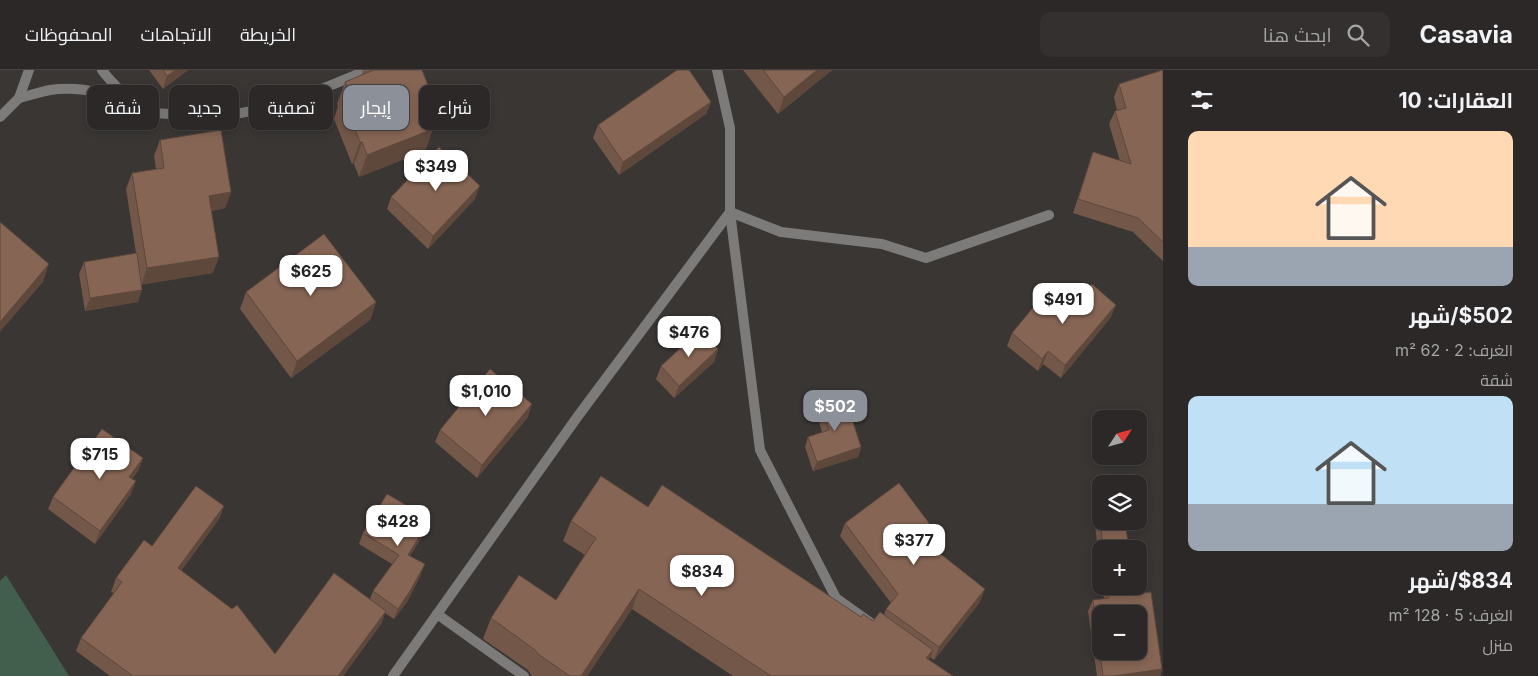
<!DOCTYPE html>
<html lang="ar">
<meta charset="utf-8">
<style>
:root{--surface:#2b2827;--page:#33302f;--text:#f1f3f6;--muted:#a6a6a7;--line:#474444;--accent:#8c9099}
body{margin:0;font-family:Inter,Cairo,sans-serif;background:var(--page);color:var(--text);direction:rtl;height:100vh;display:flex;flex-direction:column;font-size:19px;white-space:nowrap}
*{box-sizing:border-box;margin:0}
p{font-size:16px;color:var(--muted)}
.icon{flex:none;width:28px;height:28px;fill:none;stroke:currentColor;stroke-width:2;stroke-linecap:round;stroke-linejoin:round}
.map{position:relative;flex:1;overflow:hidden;direction:ltr}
.side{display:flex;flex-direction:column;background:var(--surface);width:375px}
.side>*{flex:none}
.top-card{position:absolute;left:15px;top:15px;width:475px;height:45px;direction:rtl;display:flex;gap:10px}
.needle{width:32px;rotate:54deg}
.controls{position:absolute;left:1092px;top:340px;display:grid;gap:10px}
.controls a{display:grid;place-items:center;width:55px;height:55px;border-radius:10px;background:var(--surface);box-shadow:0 2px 8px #0003,0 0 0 1px var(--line);font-size:25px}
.price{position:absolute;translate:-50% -42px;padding:0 11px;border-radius:10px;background:#fff;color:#222;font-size:16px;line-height:32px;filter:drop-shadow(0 1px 2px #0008)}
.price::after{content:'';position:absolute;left:50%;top:30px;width:15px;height:11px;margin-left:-8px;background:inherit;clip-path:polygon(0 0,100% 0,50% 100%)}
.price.active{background:var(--accent);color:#fff}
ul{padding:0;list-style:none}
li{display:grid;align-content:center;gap:10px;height:265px;padding:0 25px}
li span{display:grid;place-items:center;height:155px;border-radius:10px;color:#555}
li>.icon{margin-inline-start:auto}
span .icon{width:90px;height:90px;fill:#fffc;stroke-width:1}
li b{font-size:21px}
h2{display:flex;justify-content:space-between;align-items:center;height:60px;padding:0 25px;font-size:21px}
.tag{padding:0 18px;border-radius:10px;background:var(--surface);box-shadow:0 2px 8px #0003,0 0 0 1px var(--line);font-size:18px;line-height:45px}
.tag.active{background:var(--accent);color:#fff}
header{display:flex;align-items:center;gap:30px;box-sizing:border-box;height:70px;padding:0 25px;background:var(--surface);border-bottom:1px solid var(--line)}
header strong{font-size:24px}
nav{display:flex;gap:28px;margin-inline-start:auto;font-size:18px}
.search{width:350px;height:45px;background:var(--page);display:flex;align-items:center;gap:12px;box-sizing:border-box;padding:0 18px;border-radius:10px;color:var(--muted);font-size:19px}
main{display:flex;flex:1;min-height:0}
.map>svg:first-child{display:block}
</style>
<header>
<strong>Casavia</strong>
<div class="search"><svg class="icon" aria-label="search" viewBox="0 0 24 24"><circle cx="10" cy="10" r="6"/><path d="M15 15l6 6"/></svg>ابحث هنا</div>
<nav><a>الخريطة</a><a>الاتجاهات</a><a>المحفوظات</a></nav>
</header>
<main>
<section class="side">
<h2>العقارات: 10<svg class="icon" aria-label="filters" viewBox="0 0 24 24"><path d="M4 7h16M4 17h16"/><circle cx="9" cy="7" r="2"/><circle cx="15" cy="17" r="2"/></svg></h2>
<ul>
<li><span style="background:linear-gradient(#ffd9b3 75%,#9aa5b1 0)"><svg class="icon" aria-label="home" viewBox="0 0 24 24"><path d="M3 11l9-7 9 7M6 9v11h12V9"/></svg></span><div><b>$502/شهر</b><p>الغرف: 2 · 62 m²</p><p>شقة</p></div></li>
<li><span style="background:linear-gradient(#bfe0f5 70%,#9aa5b1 0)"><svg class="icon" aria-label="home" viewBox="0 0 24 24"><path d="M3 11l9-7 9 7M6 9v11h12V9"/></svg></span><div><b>$834/شهر</b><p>الغرف: 5 · 128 m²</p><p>منزل</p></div></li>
</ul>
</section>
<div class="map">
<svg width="1163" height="606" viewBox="0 0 1163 606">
<rect width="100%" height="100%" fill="#393634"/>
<polygon fill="#415f4c" points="6,505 69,606 0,606 0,511"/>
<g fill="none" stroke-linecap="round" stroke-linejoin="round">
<g stroke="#7c7b7a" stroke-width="10">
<path d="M 102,0 C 108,9 134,35 143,40 C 149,44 162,43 169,44 C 245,54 300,28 368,0"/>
<path d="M 19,28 C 29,26 39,22 50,20 C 79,16 108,23 134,36"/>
<polyline points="0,47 19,28 29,0"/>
<polyline points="437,544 524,606"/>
<polyline points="871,553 836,528 760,380 730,142 781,162 882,174 926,188 1049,145"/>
<polyline points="393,606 578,346 730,142 730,58 717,0"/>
</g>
</g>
<g fill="#735748">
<polygon points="149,0 188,0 163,19"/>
<polygon points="363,0 422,0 438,41 432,58 433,59 425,81 359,107 354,94 352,94 334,49 338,36 337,34 345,12 361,6"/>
<polygon points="743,0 832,0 778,44"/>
<polygon points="1163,0 1163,191 1133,162 1073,143 1093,82 1120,91 1109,54 1115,41 1117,40 1114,27 1119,14"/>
<polygon points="711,32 706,44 619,105 593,68 598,55"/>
<polygon points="160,70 231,122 225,138 211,141 213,203 142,214 138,232 85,241 79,204 84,192 136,183 126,119 132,103 156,99 154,86"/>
<polygon points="391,127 475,129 428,179 387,139"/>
<polygon points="246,222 376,232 370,250 291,308 240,239"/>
<polygon points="1069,243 1111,247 1061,308 1043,294 1038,301 1007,276 1012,263"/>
<polygon points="718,279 714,292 674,328 656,309 661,296"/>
<polygon points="820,335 861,377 858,387 813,401 805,377 808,367 822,362 817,345"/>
<polygon points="528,347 477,408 435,372 440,360"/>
<polygon points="143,388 138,401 132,409 131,424 95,474 48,439 53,427"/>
<polygon points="1099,434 1129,479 1101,479 1101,508 1094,446"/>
<polygon points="224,436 219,449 181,501 275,584 370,529 373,521 392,494 359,474 363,463 430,449 426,460 410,486 421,504 407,532 394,549 385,543 381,554 343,606 110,606 76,581 81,568 114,523 111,522 116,508 152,476"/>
<polygon points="648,437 861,547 873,551 884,545 886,539 891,533 840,466 845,453 935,461 930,474 929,474 980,532 934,590 930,587 929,590 953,606 733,606 632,539 587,606 532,606 531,605 528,600 483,569 491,548 556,530 585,485 563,471 571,451"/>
<polygon points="1102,516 1133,516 1134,524 1162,599 1160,606 1097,606 1088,541 1093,530 1104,529"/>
</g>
<g fill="#5e473b">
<polygon points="176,0 188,0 163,19 167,6"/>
<polygon points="817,0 832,0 778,44 784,27"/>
<polygon points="711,32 706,44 619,105 623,92"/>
<polygon points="438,41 431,60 433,59 425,81 359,107 367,85 421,47"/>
<polygon points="360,72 362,72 354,94 352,94"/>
<polygon points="480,116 475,129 428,179 433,166"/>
<polygon points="231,122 225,138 203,143 209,126"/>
<polygon points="219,187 213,203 141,215 147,198"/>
<polygon points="49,194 43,212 0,262 0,252"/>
<polygon points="142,220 138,232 85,241 90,228"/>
<polygon points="376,232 370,250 291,308 297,291"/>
<polygon points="1116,235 1111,247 1061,308 1065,295"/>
<polygon points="718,279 714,292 674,328 679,316"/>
<polygon points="1048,281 1043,294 1038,301 1042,289"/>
<polygon points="532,334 528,347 477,408 482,395"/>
<polygon points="861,377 858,387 813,401 817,392"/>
<polygon points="143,388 138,401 124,420 129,407"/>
<polygon points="136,411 131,424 95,474 100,461"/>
<polygon points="224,436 219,449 173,512 178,498"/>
<polygon points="430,449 426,460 404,496 408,485"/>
<polygon points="935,461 930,474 919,482 923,470"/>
<polygon points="425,494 421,504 407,532 394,549 398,539"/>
<polygon points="639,519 632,539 587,606 581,606"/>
<polygon points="985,519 980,532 934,590 939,577"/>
<polygon points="386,541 381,554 343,606 338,606"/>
<polygon points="933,580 925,600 926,588"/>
<polygon points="1162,599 1160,606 1114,606"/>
</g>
<g fill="#866554" stroke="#5e473b" fill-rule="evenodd">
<polygon points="163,0 176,0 167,6"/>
<polygon points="374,0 422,0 438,41 421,47 433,59 367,85 362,72 360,72 342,27 350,24 345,12"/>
<polygon points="677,0 689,0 711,32 623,92 598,55"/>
<polygon points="763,0 817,0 784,27"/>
<polygon points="1163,0 1163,172 1138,148 1078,129 1093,82 1131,94 1115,41 1126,38 1119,14"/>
<polygon points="221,60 231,122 209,126 219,187 147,198 132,103 164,98 160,70"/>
<polygon points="439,77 480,116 433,166 391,127"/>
<polygon points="0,152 49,194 0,252"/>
<polygon points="324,164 376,232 297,291 246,222"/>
<polygon points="137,183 142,220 90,228 84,192"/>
<polygon points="1092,214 1116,235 1065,295 1048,281 1042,289 1012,263 1045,223 1069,243"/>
<polygon points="700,260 718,279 679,316 661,296"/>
<polygon points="490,299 532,334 482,395 440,360"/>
<polygon points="845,327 861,377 817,392 808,367 829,360 820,335"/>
<polygon points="102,359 143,388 129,407 136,411 100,461 53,427"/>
<polygon points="601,406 648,437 662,415 861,547 863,544 873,551 880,542 933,580 926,588 953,606 771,606 639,519 581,606 570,606 538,584 535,580 491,548 519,505 556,530 596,468 571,451"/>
<polygon points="899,413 935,461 923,470 985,519 939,577 886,539 898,524 845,453"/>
<polygon points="196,416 224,436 178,498 232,539 237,535 275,584 334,503 386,541 338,606 133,606 81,568 122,512 116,508 144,470 152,476"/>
<polygon points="387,424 430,449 408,485 425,494 410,521 398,539 373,521 399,485 363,463"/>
<polygon points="1099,434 1101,434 1101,451 1125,451 1129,479 1103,479"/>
<path d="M 1108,516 L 1133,516 L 1134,524 L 1151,522 L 1162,599 L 1114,606 L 1103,606 L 1093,530 L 1109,528 ZM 1101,544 L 1139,544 L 1139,581 L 1101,581 Z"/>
</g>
</svg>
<div class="controls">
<a><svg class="needle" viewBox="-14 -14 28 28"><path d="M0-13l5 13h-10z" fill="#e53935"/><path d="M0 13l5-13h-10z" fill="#a6a6a7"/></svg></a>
<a><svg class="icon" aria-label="layers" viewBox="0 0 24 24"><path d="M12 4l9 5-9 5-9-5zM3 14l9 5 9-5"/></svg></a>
<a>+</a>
<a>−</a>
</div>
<b class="price" style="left:436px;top:122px">$349</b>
<b class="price" style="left:311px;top:227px">$625</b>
<b class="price" style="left:1063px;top:255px">$491</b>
<b class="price" style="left:689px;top:288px">$476</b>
<b class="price" style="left:486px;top:347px">$1,010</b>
<b class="price active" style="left:835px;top:362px">$502</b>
<b class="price" style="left:100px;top:410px">$715</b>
<b class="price" style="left:398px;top:477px">$428</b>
<b class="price" style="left:914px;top:496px">$377</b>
<b class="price" style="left:702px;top:527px">$834</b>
<div class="top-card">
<a class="tag">شراء</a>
<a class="tag active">إيجار</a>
<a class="tag">تصفية</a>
<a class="tag">جديد</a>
<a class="tag">شقة</a>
</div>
</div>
</main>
